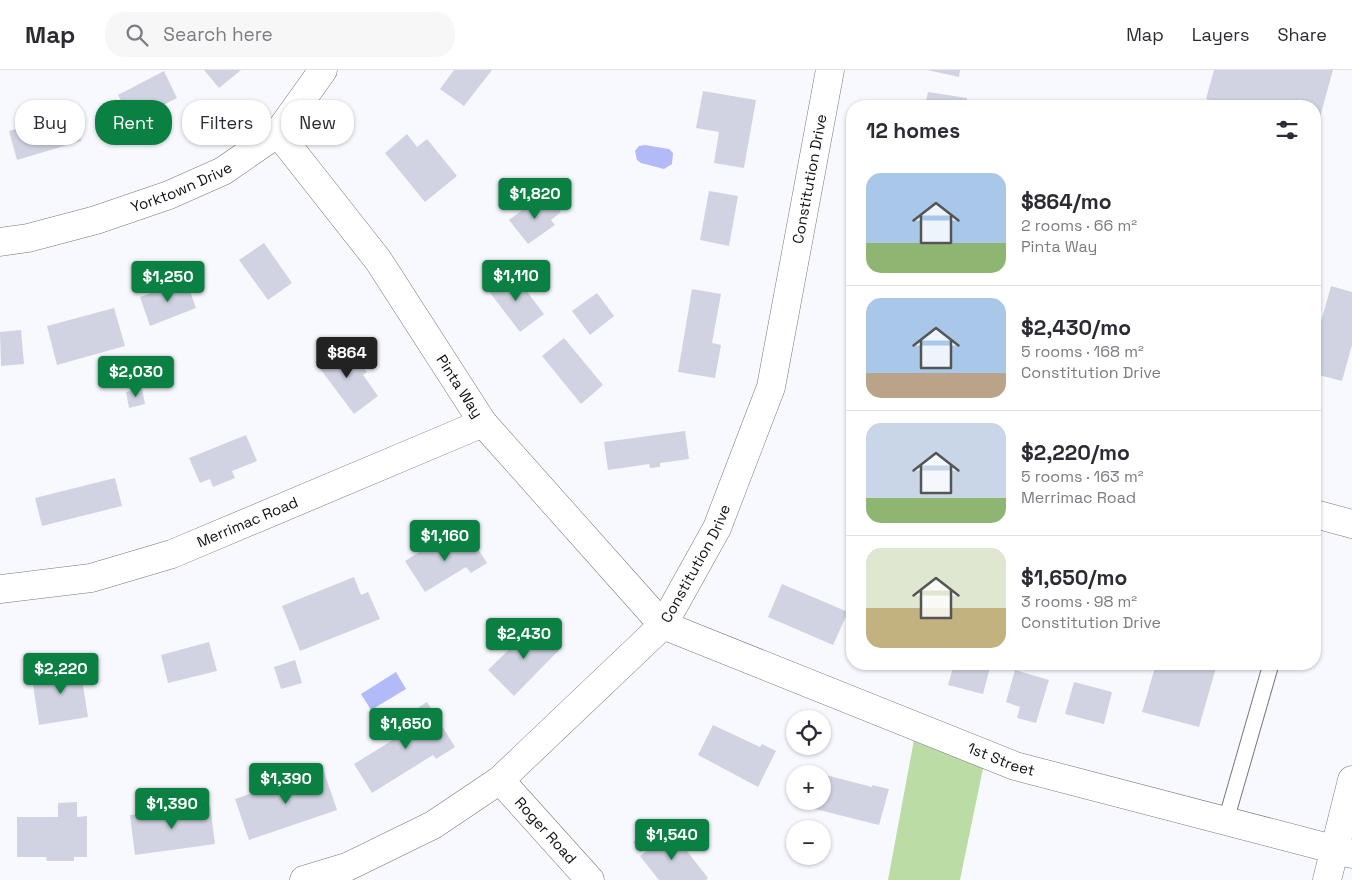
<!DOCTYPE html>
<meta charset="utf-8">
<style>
:root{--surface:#fff;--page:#f7f7f7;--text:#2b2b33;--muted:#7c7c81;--line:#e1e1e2;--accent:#0b8043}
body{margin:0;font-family:"Space Grotesk",sans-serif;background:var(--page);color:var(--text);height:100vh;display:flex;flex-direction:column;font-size:19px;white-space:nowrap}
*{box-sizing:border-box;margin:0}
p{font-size:16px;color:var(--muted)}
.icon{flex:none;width:28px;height:28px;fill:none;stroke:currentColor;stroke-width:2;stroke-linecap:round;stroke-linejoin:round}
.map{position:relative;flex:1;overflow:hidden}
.panel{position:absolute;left:846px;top:30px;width:475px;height:570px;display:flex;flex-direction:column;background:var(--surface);border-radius:20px;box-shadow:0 1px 4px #0004}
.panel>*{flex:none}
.banner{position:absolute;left:15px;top:30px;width:475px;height:45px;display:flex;gap:10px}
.controls{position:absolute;left:786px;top:640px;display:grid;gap:10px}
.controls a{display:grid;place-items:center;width:45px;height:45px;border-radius:50%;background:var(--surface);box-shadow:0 1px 4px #0004;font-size:25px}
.price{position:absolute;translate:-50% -42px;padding:0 11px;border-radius:5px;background:var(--accent);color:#fff;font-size:16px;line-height:32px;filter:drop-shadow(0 1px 2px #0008)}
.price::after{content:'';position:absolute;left:50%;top:30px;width:15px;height:11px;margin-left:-8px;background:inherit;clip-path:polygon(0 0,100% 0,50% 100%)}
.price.on{background:#222;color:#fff}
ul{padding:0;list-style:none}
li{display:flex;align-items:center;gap:15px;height:125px;padding:0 20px}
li+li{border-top:1px solid var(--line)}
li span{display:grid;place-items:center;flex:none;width:140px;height:100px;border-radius:15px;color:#555}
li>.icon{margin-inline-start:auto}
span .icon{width:60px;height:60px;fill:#fffc;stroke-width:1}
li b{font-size:21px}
h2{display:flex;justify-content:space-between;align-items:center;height:60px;padding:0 20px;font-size:21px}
.tag{padding:0 18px;border-radius:20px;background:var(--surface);box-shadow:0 1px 4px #0004;font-size:18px;line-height:45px}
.tag.on{background:var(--accent);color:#fff}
header{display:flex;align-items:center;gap:30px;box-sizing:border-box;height:70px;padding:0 25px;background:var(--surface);border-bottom:1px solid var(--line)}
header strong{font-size:24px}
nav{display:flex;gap:28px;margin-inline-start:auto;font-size:18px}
.search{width:350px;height:45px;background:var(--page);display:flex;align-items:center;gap:12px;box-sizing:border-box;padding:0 18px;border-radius:20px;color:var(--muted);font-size:19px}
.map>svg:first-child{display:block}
</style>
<header>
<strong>Map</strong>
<div class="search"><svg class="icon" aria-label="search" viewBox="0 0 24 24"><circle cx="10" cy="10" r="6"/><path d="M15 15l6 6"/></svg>Search here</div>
<nav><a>Map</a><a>Layers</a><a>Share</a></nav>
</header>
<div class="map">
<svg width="1352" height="810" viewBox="0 0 1352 810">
<rect width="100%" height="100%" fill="#f8f9ff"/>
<polygon fill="#bcdca5" points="916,659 987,679 960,810 888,810"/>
<g fill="#b2baf8">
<polygon points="645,75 669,79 673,83 672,94 664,99 641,93 637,90 635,81 639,76"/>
<polygon points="396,602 406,619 371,640 361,624"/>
</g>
<g fill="#d1d3e2">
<polygon points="204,0 241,0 219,18"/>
<polygon points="454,0 492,0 464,36 440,19"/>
<polygon points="927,0 960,0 959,7"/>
<polygon points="1214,0 1333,0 1317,58 1315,58 1315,36 1233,36 1206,29"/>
<polygon points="164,1 177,28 132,51 118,25"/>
<polygon points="703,21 756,30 744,98 714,93 719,62 696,58"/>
<polygon points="928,22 967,28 966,36 925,36"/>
<polygon points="73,42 81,71 17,90 9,61"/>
<polygon points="407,64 417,77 427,69 457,106 425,132 385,83"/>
<polygon points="709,121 738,126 729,176 700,170"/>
<polygon points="552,129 561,142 551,150 555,155 528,174 509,150 536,130 542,137"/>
<polygon points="264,173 292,213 268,230 239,190"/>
<polygon points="512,202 544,244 520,262 488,220"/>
<polygon points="186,210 196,238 150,256 140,227"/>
<polygon points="1331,216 1352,222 1352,275 1342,311 1315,304 1315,273"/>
<polygon points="692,219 721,224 712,273 721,275 715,308 678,302"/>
<polygon points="597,223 614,246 590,265 572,241"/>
<polygon points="114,238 125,276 57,295 47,256"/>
<polygon points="21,260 24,294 1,296 0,262"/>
<polygon points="564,268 603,315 581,334 542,286"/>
<polygon points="339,275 355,295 359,292 367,302 363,305 378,326 354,344 315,292"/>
<polygon points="142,318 145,334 129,338 126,322"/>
<polygon points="685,361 689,389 660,393 660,397 650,398 649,394 608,400 604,372"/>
<polygon points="246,365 257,391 232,401 235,408 213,417 210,409 200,413 189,388"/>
<polygon points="115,408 122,436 42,456 35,428"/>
<polygon points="469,465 487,493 471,503 466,497 425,522 405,491 437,471 446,485 455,479 452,475"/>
<polygon points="354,507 361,525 368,522 380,549 300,581 282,536"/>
<polygon points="782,514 848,542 833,575 768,547"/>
<polygon points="535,554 560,579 514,626 488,600"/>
<polygon points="209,572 217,601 168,613 161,585"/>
<polygon points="79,590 88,647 39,655 32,608 59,603 57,593"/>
<polygon points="295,590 302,613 281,619 274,597"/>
<polygon points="954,594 991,594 983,624 948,615"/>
<polygon points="1156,594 1217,594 1199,657 1142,642"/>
<polygon points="1015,600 1049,610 1036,653 1017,648 1020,637 1006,632"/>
<polygon points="1074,612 1112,622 1104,654 1065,644"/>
<polygon points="427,632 455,677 436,689 433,685 372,723 354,694 396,668 392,662 404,654 408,661 418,655 410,643"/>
<polygon points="713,655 760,677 762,674 776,681 758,717 698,685"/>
<polygon points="323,699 337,740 249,770 235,729"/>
<polygon points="822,704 872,717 872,715 889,719 879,755 811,738 813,731 822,731"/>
<polygon points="77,732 77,747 87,746 87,787 74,787 74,791 47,791 46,787 17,787 17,747 58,747 58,733"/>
<polygon points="210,735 215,774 135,785 130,745"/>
<polygon points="672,762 708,808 706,810 659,810 640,786"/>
<polygon points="640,766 648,776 640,782 633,772"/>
</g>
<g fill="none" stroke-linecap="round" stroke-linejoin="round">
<defs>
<polyline id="service" points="1226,750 1271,594"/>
<g id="minor">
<path id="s1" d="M 278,63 L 378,190 L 483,353 L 663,555 L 1015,696 L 1352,784"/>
<path id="s2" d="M 0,172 L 28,168 L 96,150 L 169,125 L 223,101 L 278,63 L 323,0"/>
<polyline points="1315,444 1352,454"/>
<path id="s3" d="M 0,519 L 91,508 L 172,484 L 483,353"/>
<path id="s4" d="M 500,710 L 590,810"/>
<path id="s5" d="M 304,810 L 347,797 L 433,755 L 500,710 L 663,555 L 717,458 L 771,317 L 830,0"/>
</g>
<polyline id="trunk" points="1327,810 1352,710"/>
</defs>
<use href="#service" stroke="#757784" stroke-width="17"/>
<use href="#minor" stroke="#757784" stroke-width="29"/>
<use href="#trunk" stroke="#757784" stroke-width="29"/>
<use href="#service" stroke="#fff" stroke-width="15"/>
<use href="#minor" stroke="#fff" stroke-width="28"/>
<use href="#trunk" stroke="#fff" stroke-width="28"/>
</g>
<g text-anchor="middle" stroke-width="5" stroke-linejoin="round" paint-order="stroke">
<g font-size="15" fill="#0e0f13" stroke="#f8f9ff">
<text dy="5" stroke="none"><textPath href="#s5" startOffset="920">Constitution Drive</textPath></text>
<text dy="5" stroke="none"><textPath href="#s2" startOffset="190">Yorktown Drive</textPath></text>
<text dy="5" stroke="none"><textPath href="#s1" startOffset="312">Pinta Way</textPath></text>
<text dy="5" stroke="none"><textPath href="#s3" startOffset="258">Merrimac Road</textPath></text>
<text dy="5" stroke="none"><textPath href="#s5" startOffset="516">Constitution Drive</textPath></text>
<text dy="5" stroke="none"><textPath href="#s1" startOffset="990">1st Street</textPath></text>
<text dy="5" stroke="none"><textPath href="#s4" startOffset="68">Roger Road</textPath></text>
</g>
</g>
</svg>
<div class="controls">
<a><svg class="icon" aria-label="locate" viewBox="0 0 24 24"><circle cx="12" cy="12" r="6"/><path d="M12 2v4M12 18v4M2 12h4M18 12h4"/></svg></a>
<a>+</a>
<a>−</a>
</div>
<b class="price" style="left:535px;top:150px">$1,820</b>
<b class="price" style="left:516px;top:232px">$1,110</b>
<b class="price" style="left:168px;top:233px">$1,250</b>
<b class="price on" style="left:347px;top:309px">$864</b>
<b class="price" style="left:136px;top:328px">$2,030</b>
<b class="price" style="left:445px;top:492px">$1,160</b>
<b class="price" style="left:524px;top:590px">$2,430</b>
<b class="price" style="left:61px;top:625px">$2,220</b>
<b class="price" style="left:406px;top:680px">$1,650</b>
<b class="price" style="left:286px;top:735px">$1,390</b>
<b class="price" style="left:172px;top:760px">$1,390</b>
<b class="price" style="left:672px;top:791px">$1,540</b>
<div class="banner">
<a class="tag">Buy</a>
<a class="tag on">Rent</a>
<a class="tag">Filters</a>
<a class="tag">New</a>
</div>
<section class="panel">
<h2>12 homes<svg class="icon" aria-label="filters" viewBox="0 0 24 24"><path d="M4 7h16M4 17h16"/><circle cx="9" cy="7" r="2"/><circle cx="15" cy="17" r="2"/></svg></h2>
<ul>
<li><span style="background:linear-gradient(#a9c7e8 70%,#8fb573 0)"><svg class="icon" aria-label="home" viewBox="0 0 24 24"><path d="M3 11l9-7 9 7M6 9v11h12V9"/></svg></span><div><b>$864/mo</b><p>2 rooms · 66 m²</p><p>Pinta Way</p></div></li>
<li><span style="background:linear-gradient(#a9c7e8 75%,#b9a48a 0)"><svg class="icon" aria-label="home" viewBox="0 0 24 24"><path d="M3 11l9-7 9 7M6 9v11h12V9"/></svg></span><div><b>$2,430/mo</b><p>5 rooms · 168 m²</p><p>Constitution Drive</p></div></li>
<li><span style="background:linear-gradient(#c9d6e8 75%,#8fb573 0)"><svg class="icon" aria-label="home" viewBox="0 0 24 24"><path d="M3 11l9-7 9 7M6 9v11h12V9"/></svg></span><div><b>$2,220/mo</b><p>5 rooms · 163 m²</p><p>Merrimac Road</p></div></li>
<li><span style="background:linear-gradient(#dfe7d0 60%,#c2b280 0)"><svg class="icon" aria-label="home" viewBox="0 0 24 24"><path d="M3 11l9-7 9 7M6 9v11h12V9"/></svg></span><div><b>$1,650/mo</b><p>3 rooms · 98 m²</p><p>Constitution Drive</p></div></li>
</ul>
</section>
</div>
